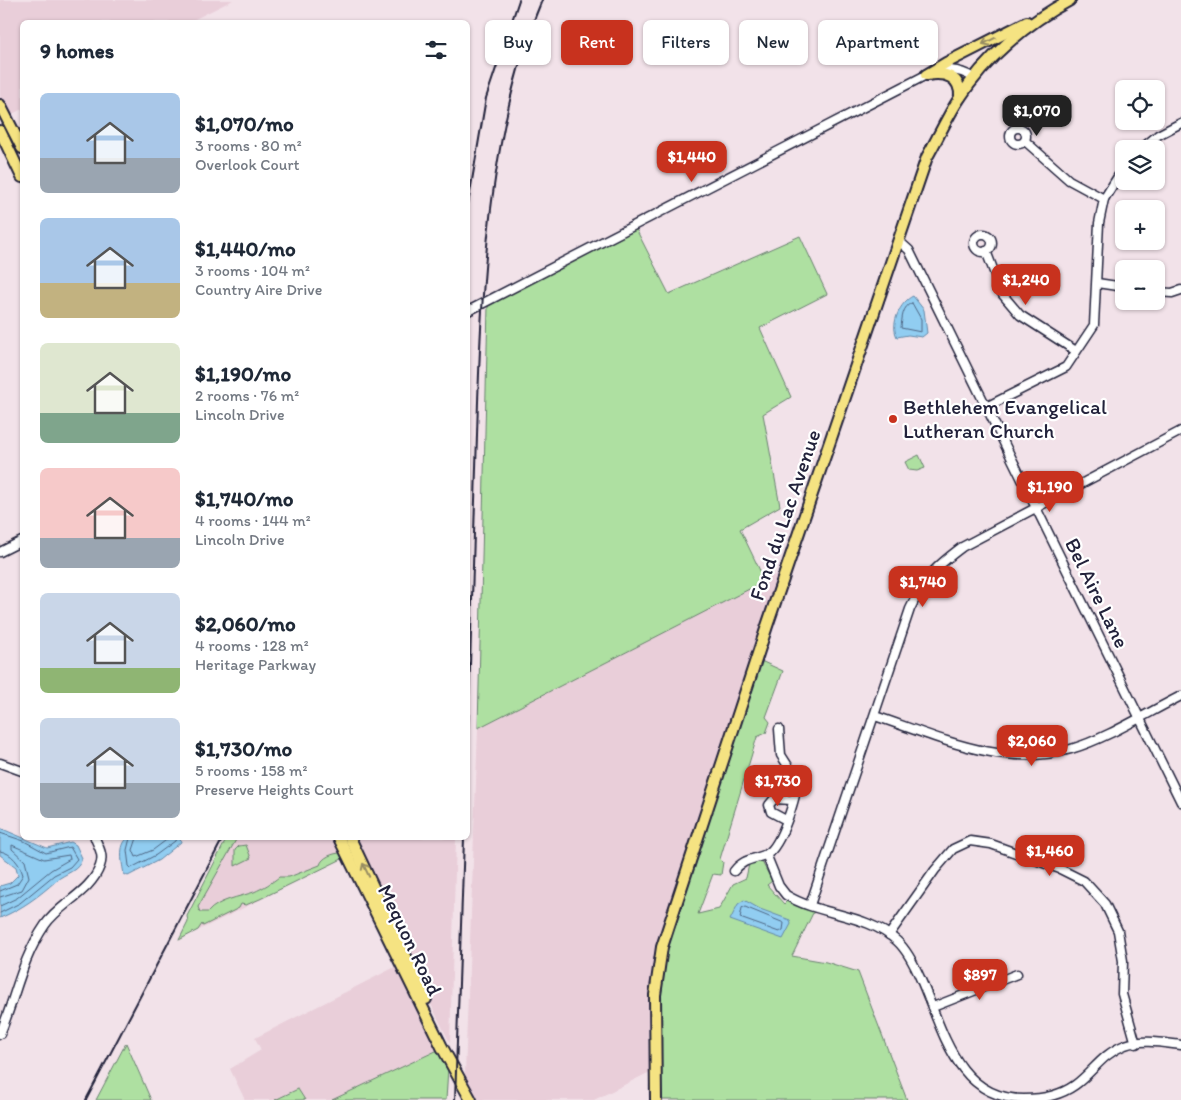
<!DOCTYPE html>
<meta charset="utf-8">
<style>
:root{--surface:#fff;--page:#f2f2f3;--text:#1f2937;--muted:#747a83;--accent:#c8321e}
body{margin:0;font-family:Itim,sans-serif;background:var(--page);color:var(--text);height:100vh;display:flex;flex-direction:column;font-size:19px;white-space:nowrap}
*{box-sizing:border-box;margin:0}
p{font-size:16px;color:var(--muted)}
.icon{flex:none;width:28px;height:28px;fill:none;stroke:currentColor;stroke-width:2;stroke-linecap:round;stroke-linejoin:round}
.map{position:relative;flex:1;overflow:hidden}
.panel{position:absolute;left:20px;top:20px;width:450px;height:820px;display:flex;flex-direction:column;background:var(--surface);border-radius:8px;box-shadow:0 1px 4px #0004}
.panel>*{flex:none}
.banner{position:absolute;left:485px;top:20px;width:475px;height:45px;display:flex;gap:10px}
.buttons{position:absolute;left:1115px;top:80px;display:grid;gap:10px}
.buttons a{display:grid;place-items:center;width:50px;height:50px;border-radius:8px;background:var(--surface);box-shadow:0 1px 4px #0004;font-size:25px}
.price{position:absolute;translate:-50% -42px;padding:0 11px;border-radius:10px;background:var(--accent);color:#fff;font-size:16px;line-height:32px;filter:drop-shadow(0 1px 2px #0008)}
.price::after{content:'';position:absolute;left:50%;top:30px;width:15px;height:11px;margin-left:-8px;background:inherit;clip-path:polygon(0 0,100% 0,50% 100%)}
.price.on{background:#222;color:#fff}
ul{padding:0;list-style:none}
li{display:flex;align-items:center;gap:15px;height:125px;padding:0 20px}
li span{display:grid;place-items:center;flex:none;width:140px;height:100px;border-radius:8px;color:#555}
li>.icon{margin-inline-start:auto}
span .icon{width:60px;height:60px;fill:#fffc;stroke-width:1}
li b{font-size:21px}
h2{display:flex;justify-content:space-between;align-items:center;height:60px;padding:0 20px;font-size:21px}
.tag{padding:0 18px;border-radius:8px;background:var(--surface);box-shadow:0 1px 4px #0004;font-size:18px;line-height:45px}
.tag.on{background:var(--accent);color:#fff}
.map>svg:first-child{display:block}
</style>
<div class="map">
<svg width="1181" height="1100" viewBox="0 0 1181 1100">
<rect width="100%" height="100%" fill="#f2e2e9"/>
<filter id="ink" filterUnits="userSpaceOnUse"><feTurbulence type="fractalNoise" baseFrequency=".02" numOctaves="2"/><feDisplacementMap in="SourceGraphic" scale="10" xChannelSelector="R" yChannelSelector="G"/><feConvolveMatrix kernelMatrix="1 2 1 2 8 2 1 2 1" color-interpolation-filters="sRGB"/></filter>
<g filter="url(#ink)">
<g fill="#e9ced9">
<polygon points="0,0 233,0 189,22 22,22 22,109 3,119 0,112"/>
<polygon points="781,572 659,939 649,991 648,1035 650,1072 594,1100 478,1100 465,1074 478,728"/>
<polygon points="231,838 335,838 344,858 179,940"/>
<polygon points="349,838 456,838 450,1043"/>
<polygon points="397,966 438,1050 332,1100 305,1100 298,1089 275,1100 245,1100 230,1069 261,1050 255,1038"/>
</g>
<g fill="#aee0a1" stroke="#68816e">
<polygon points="636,229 669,294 800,236 827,294 760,328 791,397 763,414 780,506 740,529 765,581 478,728 488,306"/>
<polygon points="919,455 925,468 917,471 909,470 905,462"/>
<polygon points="761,661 783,671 766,717 770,722 766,733 757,737 720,859 723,862 721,875 713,874 698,914 719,909 733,884 746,878 749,864 761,860 772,881 767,885 784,904 788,900 814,911 792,956 826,962 858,972 907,1100 662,1100 659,1011 669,934"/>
<path d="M 227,838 L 237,838 L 198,907 L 200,912 L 208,912 C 218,900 239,897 254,892 C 263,888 273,882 279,877 L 289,877 L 320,865 C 322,857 334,853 341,853 L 344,858 L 260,899 L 246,905 L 241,904 L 239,908 L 203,926 L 202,924 L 198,930 L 179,940 L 188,922 L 187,916 Z"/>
<polygon points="246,845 251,858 235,866 235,850 239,846"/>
<polygon points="126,1043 151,1100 96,1100"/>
<polygon points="438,1050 448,1068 446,1100 332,1100"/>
<polygon points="298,1089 305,1100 275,1100"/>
</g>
<g fill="#91cdf1" stroke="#6589a8">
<path d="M 913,296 L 924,310 L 927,333 L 922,337 L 908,335 L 897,337 C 890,324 900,302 913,296 Z"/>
<path d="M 0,828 L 47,848 L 71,842 L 76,845 L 82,858 C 79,872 66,872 56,881 C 39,896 22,909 0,918 L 0,886 L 10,883 L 18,875 L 16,867 L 0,855 Z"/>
<path d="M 128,838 L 180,838 L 181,842 L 159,860 L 128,876 L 124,874 C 122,864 118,845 128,838 Z"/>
<polygon points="744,900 760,909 790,920 791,924 783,939 730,920 738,904"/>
</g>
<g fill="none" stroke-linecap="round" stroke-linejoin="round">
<g stroke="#4e6684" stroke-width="1">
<path d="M 912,303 L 921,319 L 921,332 L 901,328 C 902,319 902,306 912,303 Z"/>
<polyline points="0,833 24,841 46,853 70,847 77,859 70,867 54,875 20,903 0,913"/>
<polyline points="130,838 127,850 129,866 131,868 156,855 175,841 176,838"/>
<polyline points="137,838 133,850 136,857 153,850 169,838"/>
<path d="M 0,851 C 12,853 20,864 23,875 L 17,884 L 0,891"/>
<polyline points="0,897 22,890 29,877 25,861 12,849 12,845 44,859 69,855 70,859 51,870 17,898 0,906"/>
<polygon points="745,907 784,923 783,930 779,932 740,918 742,908"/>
</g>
<defs>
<g id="minor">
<circle cx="1018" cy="136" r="8"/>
<polyline points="1025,141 1069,180 1104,199"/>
<polyline points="1141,149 1158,135 1181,123"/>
<circle cx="983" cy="243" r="9"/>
<polyline points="899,241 909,250 1181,802"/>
<polyline points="986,251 1003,295 1020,315 1076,351"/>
<polyline points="1097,283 1124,287"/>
<polyline points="1156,292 1172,293 1181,290"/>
<path d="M 468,311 L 926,75 C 945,68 958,68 974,78"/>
<polyline points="986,407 1066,367 1094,325 1099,223 1104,199 1124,167"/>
<polyline points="0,552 22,541"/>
<path d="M 875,716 C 938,737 1003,769 1071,749 C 1106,739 1147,713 1181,696"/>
<polyline points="0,763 22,771"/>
<polyline points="786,820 771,812 769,805 774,799 792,800"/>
<path d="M 766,854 L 779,886 L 786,895 C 820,916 866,913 897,941 C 908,951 915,966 921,980 C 943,1030 957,1099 1024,1099 C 1041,1099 1061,1095 1075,1085 C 1093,1072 1102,1054 1125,1045 C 1142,1039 1163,1043 1181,1045"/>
<path d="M 734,871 C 744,858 754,860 767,854 C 781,846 797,796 797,780 L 781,755 L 779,729"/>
<path d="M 810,905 L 910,609 C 925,577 934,568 962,547 L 1181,431"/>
<polyline points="889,935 935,870 953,849 970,841 991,844 1060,869 1084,881 1105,904 1118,931 1123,961 1122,994 1136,1044"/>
<polyline points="933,1007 1017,974"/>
<path d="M 0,1034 C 16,996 21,960 45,925 C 60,903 91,892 100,866 C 104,855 99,848 95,838"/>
</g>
<g id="major">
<polyline points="926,75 946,63 1027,22"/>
<path d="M 927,75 C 945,72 961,76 960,97"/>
<polyline points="0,105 22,148"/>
<polyline points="0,131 22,177"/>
<polyline points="339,838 442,1047 471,1100"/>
<polyline points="350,838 426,999"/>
<path d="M 656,1100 L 655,995 L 662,947 L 767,626 L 927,157 C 938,138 947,117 959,99 C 985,58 1028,22 1070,0"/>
</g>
</defs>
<use href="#minor" stroke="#22223b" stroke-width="11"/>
<use href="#major" stroke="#22223b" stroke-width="14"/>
<use href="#minor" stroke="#fff" stroke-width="8"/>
<use href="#major" stroke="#f5e382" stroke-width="10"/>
<g stroke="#22223b" stroke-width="2">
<polyline points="468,204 486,98 519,0"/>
<path d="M 468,730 C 471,632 474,534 477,435 C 481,294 487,131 542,0"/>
<polyline points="86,1100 223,838"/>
<polyline points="455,1100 464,838"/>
</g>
</g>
<defs><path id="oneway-shaft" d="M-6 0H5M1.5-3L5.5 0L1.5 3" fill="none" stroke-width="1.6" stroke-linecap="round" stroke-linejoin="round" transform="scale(1.25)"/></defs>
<g stroke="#968c62">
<use href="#oneway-shaft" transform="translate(989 41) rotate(153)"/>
<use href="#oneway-shaft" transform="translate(366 870) rotate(-115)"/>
</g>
</g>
<circle fill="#c8321e" stroke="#fff" stroke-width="2" cx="893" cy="419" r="5"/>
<g text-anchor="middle" stroke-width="4.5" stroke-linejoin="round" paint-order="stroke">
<g font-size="21" fill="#22223b" stroke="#fff" text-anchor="start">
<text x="903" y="414">Bethlehem Evangelical<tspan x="903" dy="24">Lutheran Church</tspan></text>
</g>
<g font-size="21" fill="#22223b" stroke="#fff">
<text transform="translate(785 515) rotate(-71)" y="7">Fond du Lac Avenue</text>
<text transform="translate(1097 593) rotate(64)" y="7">Bel Aire Lane</text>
<text transform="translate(410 940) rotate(64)" y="7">Mequon Road</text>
</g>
</g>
</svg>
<div class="buttons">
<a><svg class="icon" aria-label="locate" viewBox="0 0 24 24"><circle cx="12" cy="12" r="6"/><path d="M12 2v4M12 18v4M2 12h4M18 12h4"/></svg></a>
<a><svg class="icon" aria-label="layers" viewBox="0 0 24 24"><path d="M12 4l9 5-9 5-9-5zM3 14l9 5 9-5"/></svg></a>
<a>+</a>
<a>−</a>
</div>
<b class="price on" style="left:1037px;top:137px">$1,070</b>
<b class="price" style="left:692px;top:183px">$1,440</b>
<b class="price" style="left:1026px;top:306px">$1,240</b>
<b class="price" style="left:1050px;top:513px">$1,190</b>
<b class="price" style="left:923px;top:608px">$1,740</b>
<b class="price" style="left:1032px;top:767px">$2,060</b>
<b class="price" style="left:778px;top:807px">$1,730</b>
<b class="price" style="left:1050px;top:877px">$1,460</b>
<b class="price" style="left:980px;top:1001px">$897</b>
<div class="banner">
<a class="tag">Buy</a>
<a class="tag on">Rent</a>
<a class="tag">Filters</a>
<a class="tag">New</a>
<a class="tag">Apartment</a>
</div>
<section class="panel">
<h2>9 homes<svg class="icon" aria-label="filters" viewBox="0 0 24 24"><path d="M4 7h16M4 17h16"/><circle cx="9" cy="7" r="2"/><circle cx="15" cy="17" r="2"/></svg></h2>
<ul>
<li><span style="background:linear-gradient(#a9c7e8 65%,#9aa5b1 0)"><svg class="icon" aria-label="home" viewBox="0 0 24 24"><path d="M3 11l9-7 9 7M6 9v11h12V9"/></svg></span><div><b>$1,070/mo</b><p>3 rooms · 80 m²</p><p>Overlook Court</p></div></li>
<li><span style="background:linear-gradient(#a9c7e8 65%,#c2b280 0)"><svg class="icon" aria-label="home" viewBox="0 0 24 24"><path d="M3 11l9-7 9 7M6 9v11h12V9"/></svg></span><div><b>$1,440/mo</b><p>3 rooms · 104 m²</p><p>Country Aire Drive</p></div></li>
<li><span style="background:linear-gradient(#dfe7d0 70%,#7fa58c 0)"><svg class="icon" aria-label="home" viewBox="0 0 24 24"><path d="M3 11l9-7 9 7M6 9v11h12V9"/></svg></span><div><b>$1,190/mo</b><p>2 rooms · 76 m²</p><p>Lincoln Drive</p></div></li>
<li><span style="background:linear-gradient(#f6c9c9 70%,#9aa5b1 0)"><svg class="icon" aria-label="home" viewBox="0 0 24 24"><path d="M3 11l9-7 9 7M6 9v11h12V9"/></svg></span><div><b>$1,740/mo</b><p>4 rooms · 144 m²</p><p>Lincoln Drive</p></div></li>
<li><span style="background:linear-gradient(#c9d6e8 75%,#8fb573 0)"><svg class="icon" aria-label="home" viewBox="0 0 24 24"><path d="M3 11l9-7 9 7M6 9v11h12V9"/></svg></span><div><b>$2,060/mo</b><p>4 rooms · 128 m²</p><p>Heritage Parkway</p></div></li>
<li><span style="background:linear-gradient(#c9d6e8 65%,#9aa5b1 0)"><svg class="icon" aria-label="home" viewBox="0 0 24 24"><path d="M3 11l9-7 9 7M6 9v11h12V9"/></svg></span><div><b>$1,730/mo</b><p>5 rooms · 158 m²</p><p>Preserve Heights Court</p></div></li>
</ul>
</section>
</div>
